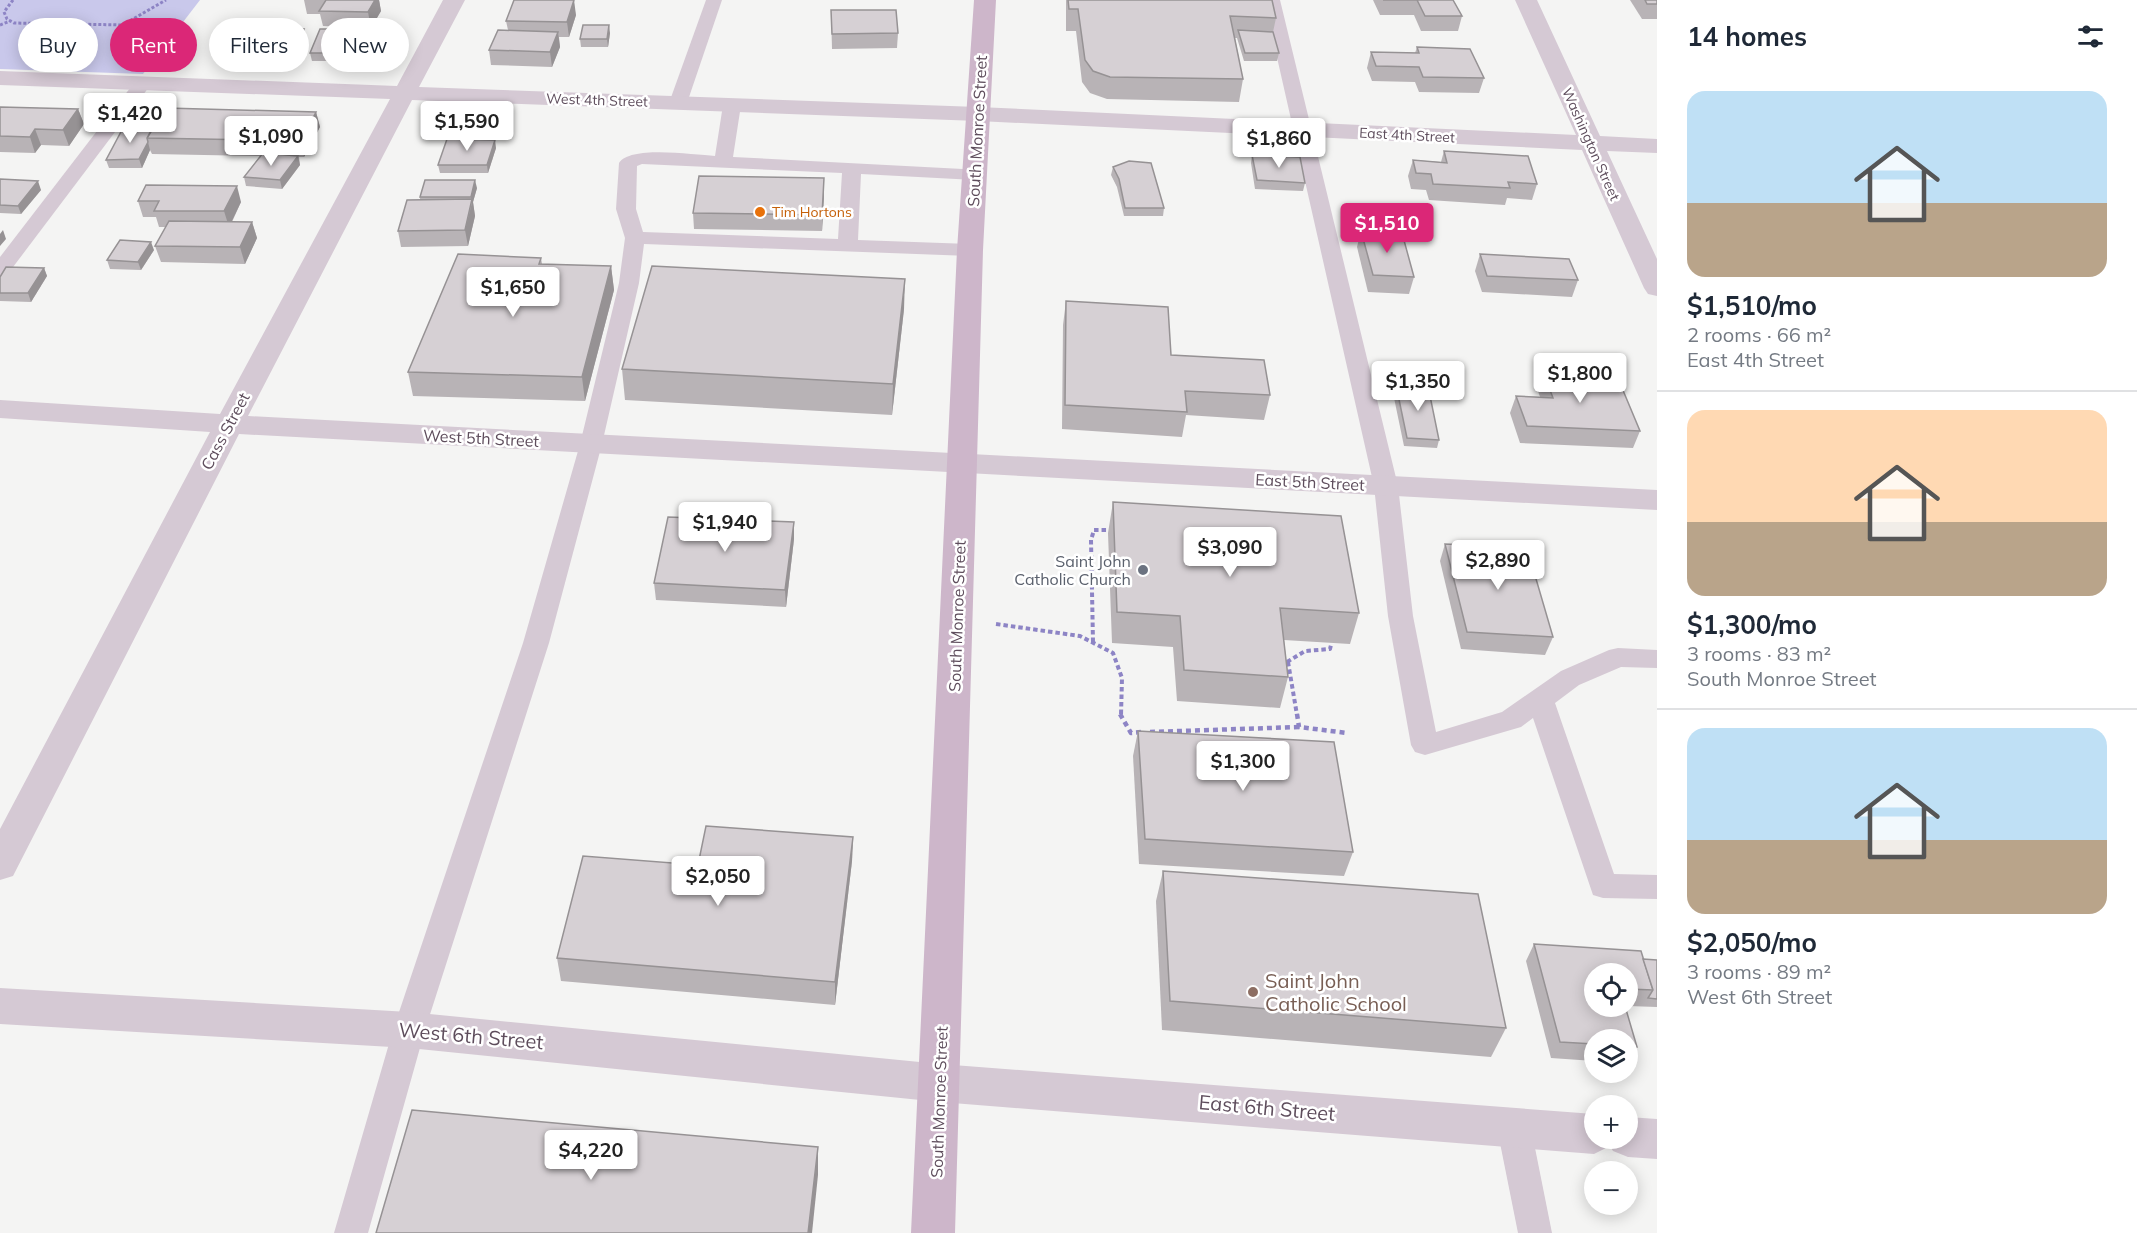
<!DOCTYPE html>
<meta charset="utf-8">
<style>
:root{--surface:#fff;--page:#f6f6f7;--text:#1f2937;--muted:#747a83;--line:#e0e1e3;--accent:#db2777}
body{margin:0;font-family:Mulish,sans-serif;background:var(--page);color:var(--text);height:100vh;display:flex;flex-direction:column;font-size:22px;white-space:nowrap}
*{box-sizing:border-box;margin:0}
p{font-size:20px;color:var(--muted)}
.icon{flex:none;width:33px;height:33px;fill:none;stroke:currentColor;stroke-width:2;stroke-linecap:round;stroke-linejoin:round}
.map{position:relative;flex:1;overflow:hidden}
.side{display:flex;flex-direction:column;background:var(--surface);width:480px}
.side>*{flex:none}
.banner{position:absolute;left:18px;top:18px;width:570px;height:54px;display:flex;gap:12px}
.tools{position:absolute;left:1584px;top:963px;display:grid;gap:12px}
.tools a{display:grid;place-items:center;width:54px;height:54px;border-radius:50%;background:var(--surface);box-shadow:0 3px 15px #0003;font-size:30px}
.price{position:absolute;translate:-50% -51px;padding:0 14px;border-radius:6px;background:#fff;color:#222;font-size:20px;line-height:39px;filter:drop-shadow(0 2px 3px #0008)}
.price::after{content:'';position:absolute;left:50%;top:36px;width:18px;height:14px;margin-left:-9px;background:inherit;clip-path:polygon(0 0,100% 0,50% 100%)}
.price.selected{background:var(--accent);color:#fff}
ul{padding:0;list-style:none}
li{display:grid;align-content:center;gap:12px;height:318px;padding:0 30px}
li+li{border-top:2px solid var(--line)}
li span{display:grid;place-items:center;height:186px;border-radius:18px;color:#555}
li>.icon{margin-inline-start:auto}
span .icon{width:108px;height:108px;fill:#fffc;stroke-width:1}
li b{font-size:26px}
h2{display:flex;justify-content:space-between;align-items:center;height:72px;padding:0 30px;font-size:26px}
.pill{padding:0 21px;border-radius:27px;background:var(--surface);box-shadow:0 3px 15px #0003;font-size:21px;line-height:54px}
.pill.selected{background:var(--accent);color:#fff}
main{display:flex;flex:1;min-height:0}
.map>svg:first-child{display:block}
</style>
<main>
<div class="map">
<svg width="1657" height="1233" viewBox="0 0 1657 1233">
<rect width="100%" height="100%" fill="#f4f4f3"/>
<polygon fill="#c9c8eb" points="0,0 200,0 143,74 0,69"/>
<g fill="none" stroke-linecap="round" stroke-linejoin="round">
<g stroke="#8d84c5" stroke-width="3" stroke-dasharray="3 2" stroke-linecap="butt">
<polyline points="13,0 4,12 7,19 14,23 125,25"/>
<polyline points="0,25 10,21"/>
<polyline points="134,51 124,28 126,23 166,0"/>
</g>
<g stroke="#8d84c5" stroke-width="4" stroke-dasharray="4.5 3" stroke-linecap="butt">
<polyline points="996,624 1080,636 1113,653 1122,678 1121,715"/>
<polyline points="1093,642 1091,540 1094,530 1111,530"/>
<polyline points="1287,662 1305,651 1330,649 1331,645"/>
<polyline points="1288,662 1297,715"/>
</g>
<g stroke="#8d84c5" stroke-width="4.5" stroke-dasharray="5 4" stroke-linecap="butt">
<polyline points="1120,714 1131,733 1142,732"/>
<polyline points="1297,714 1299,727 1347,733"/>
<polyline points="1150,732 1299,727"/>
</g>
<g fill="#d5c9d4" fill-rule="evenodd">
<polygon points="706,0 722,0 687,103 684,107 672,107 669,103"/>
<polygon points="1264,0 1280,0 1398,486 1413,616 1436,732 1502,712 1561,671 1609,650 1618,648 1657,650 1657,668 1621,667 1579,685 1555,703 1614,874 1657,875 1657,899 1603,898 1593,895 1533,718 1521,727 1425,755 1415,752 1411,745 1388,616 1374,486"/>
<polygon points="143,78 149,79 152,83 149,87 7,275 0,277 0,257 137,79"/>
<path d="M 732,100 L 738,101 L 741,105 L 733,157 L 982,170 L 984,174 L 982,178 L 975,180 L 861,174 L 858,240 L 970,244 L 977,246 L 980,250 L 977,254 L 970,256 L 644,244 L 639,283 L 602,444 L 549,643 L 425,1030 L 368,1233 L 334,1233 L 393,1030 L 523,643 L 580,444 L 619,283 L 625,238 L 616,209 L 619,163 C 631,145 694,155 715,156 L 723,105 L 726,101 ZM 642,164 L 842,173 L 838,239 L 643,232 L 636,209 L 637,166 Z"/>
<polygon points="1514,1113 1526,1117 1531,1128 1552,1233 1518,1233 1497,1128 1502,1117"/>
</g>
<g fill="#d5c9d4" fill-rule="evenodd">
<polygon points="443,0 465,0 419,87 978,107 1576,135 1515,0 1537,0 1600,136 1657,139 1657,153 1607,151 1657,259 1657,296 1648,294 1644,288 1582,150 978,121 412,100 248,416 1657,490 1657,510 239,434 13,876 0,880 0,829 210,432 0,418 0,400 220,414 390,99 0,85 0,71 397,86"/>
<polygon points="0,988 409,1012 940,1064 955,1070 961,1083 955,1096 940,1102 409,1048 0,1024"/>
</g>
<polygon fill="#d5c9d4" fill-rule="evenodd" points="940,1064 1594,1114 1594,1138 1628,1138 1628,1117 1657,1119 1657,1159 1628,1157 1613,1151 1610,1146 1594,1154 940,1102 925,1096 919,1083 925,1070"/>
<polygon fill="#cdb6ca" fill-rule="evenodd" points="974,0 996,0 983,250 955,1233 911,1233 957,250"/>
</g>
<g fill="#b8b3b6">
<polygon points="304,0 379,0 381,11 371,28 323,26 320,14 307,14"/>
<polygon points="1066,0 1272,0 1276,18 1273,32 1279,53 1277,61 1244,61 1237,38 1235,38 1243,79 1239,102 1107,99 1090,93 1082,82 1076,31 1066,31"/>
<polygon points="1373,0 1453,0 1462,16 1458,31 1421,31 1414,15 1380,15"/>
<polygon points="1630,0 1657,0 1657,19 1642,19"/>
<polygon points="831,10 898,33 897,48 832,49"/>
<polygon points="576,15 569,37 559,37 560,47 552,67 491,65 489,50 508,30 506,21"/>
<polygon points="304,29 306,36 297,54 265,54 264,46"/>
<polygon points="610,33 608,47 581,47 580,39"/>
<polygon points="361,37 352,61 312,61 310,53"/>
<polygon points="1417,47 1484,78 1479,93 1419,92 1415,82 1372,81 1367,68 1371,52 1415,53"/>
<polygon points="0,107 78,109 84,124 69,146 41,145 35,153 0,152"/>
<polygon points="316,112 320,127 304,157 299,157 300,165 282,189 246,186 244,177 260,156 152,154 150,150 142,168 109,168 106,160 153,127"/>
<polygon points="496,148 488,173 440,173 438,165"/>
<polygon points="1444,151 1537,184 1532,200 1507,198 1505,205 1429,200 1426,190 1411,189 1408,176 1413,160 1441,162"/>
<polygon points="1252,155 1305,183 1303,191 1255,189 1251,163"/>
<polygon points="1113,167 1164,208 1163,216 1124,216 1117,187 1111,175"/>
<polygon points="824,178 824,194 822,231 694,229 693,213"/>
<polygon points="0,179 41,190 21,214 0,213"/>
<polygon points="477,188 473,202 475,216 468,246 401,247 398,231 420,200 420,197"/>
<polygon points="138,201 241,202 232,222 252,222 257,238 245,264 161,262 155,246 166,227 159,227 156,217 143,217"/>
<polygon points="1361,231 1414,277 1409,294 1368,292 1357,247"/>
<polygon points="154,250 141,270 110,269 107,260"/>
<polygon points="1480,254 1578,280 1572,297 1482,292 1475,271"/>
<polygon points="541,258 542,264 611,266 614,290 585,401 413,396 408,372"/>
<polygon points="44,268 47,276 31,302 0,301 0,277"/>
<polygon points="1066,301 1171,355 1270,395 1264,420 1186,415 1182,437 1062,429 1063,325"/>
<polygon points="904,309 892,415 625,400 622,369"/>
<polygon points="1544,374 1640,431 1633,448 1520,443 1510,413 1516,396 1540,397 1538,391"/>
<polygon points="1396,385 1439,440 1437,448 1404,446 1393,393"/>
<polygon points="1113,502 1359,613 1350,644 1284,640 1288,677 1280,708 1177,701 1173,647 1112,643 1108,533"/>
<polygon points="794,522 794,539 786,607 656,600 654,583"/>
<polygon points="1445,544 1553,637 1545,655 1461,649 1440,561"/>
<polygon points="1138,731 1353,852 1344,876 1139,864 1133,756"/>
<polygon points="853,837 852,861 835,1005 561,981 557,958 698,865"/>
<polygon points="1163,871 1506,1028 1491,1057 1162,1030 1156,901"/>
<polygon points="1534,944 1643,959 1657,960 1657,1007 1628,1006 1628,974 1594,1040 1594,1061 1551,1058 1526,961"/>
<polygon points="1628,1046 1637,1047 1628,1061"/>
</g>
<g fill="#969294">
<polygon points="375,0 379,0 381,11 371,28 368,12"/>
<polygon points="574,0 576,15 569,37 567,22"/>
<polygon points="609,25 610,33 608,47 607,39"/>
<polygon points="304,29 306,36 297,54 295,46"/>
<polygon points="359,29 361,37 352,61 350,53"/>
<polygon points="558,32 560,47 552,67 550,52"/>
<polygon points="78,109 84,124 69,146 63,130"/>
<polygon points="316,112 320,127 304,157 301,141"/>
<polygon points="35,129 41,145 35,153 30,137"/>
<polygon points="495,140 496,148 488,173 487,165"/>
<polygon points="148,142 150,150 142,168 139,159"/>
<polygon points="298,156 300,165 282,189 280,180"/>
<polygon points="824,178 824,194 822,231 822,215"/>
<polygon points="475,180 477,188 473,202 475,216 468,246 465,230 472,203 471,197"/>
<polygon points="38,181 41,190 21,214 18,206"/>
<polygon points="237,186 241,202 229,227 224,211"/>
<polygon points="252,222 257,238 245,264 240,247"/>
<polygon points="3,230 6,239 0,246 0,234"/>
<polygon points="151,242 154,250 141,270 138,262"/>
<polygon points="611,266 614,290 585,401 582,377"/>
<polygon points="44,268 47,276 31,302 28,293"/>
<polygon points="905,279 904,309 892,415 893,384"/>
<polygon points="794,522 794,539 786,607 785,590"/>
<polygon points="853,837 852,861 835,1005 835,982"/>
<polygon points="818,1147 818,1175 812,1233 808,1233"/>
</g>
<g fill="#d6d0d4" stroke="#969294" stroke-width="1.5">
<polygon points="326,0 375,0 368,12 319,11"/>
<polygon points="514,0 574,0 567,22 506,21"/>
<polygon points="1068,0 1272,0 1276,18 1230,16 1243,79 1110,77 1093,71 1085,60 1078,9 1069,9"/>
<polygon points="1383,0 1453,0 1462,16 1425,16 1417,0"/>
<polygon points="1645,0 1657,0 1657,4 1647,4"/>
<polygon points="831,10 896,10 898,33 832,34"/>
<polygon points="583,25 609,25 607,39 580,39"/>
<polygon points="273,28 304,29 295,46 264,46"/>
<polygon points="320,29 359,29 350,53 310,53"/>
<polygon points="498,30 558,32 550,52 489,50"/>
<polygon points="1238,30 1273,32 1279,53 1245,53"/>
<polygon points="1417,47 1470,49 1484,78 1423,77 1419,67 1376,66 1371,52 1419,53"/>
<polygon points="0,107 78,109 63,130 35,129 30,137 0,136"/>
<polygon points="166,108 316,112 301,141 147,138"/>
<polygon points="153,127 147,138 148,142 139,159 106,160 123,128"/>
<polygon points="447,139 495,140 487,165 438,165"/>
<polygon points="1444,151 1528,156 1537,184 1508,182 1510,188 1433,184 1431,174 1416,173 1413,160 1447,163"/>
<polygon points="263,153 298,156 280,180 244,177"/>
<polygon points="1252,155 1300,157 1305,183 1257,180"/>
<polygon points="1129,161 1151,163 1164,208 1125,208 1119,179 1113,167"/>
<polygon points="699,176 824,178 822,215 693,213"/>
<polygon points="0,179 38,181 18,206 0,205"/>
<polygon points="425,180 475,180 471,197 420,197"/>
<polygon points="146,185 237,186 224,211 154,211 159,201 138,201"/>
<polygon points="472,199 465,230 398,231 407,200"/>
<polygon points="169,221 252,222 240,247 155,246"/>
<polygon points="1361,231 1402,233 1414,277 1373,275"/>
<polygon points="120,240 151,242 138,262 107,260"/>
<polygon points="458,254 541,258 539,264 611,266 582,377 408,372"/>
<polygon points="1480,254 1569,259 1578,280 1487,276"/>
<polygon points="652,266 905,279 893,384 622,369"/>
<polygon points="6,267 44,268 28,293 0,293 0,277"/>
<polygon points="1066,301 1168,307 1171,355 1264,360 1270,395 1185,391 1187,412 1065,405"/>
<polygon points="1544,374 1617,376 1640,431 1527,426 1516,396 1553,398"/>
<polygon points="1396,385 1428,386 1439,440 1407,438"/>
<polygon points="1113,502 1341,516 1359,613 1280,608 1288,677 1184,670 1180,616 1117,612"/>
<polygon points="668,517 794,522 785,590 654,583"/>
<polygon points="1445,544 1527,548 1553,637 1467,632"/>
<polygon points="1138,731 1334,742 1353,852 1145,839"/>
<polygon points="706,826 853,837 835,982 557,958 583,856 698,865"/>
<polygon points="1163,871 1478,894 1506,1028 1170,1001"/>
<polygon points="1534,944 1641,951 1653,990 1628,989 1628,974 1594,974 1594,1006 1625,1006 1637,1047 1628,1046 1628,1040 1594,1040 1594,1044 1560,1042"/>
<polygon points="1643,959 1657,960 1657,999 1648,998 1653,990"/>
<polygon points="412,1110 818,1147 808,1233 376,1233"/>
</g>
<circle fill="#e8710a" stroke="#fff" stroke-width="2" cx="760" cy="212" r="6"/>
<circle fill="#6b7280" stroke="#fff" stroke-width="2" cx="1143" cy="570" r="6"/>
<circle fill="#8d6e63" stroke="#fff" stroke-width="2" cx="1253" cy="992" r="6"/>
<g text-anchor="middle" stroke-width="5" stroke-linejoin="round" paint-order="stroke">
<g font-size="14" fill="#5e4d5c" stroke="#fff">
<text transform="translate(597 100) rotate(2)" y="5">West 4th Street</text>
<text transform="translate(1407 135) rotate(3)" y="5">East 4th Street</text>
<text transform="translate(1591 144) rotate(66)" y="5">Washington Street</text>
</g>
<g font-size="14" fill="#c56008" stroke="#fff" text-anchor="start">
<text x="772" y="217">Tim Hortons</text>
</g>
<g font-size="16" fill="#5e4d5c" stroke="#fff">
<text transform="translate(977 131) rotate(-87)" y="6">South Monroe Street</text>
<text transform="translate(225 431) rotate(-62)" y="6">Cass Street</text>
<text transform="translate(481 438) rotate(3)" y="6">West 5th Street</text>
<text transform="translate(1310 482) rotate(3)" y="6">East 5th Street</text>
<text transform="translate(957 616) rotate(-88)" y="6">South Monroe Street</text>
<text transform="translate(939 1102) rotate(-88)" y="6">South Monroe Street</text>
</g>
<g font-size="16" fill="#5b616d" stroke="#fff" text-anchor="end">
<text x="1131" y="567">Saint John<tspan x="1131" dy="18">Catholic Church</tspan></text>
</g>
<g font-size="20" fill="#785e54" stroke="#fff" text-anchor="start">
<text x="1265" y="988">Saint John<tspan x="1265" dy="23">Catholic School</tspan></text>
</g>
<g font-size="20" fill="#5e4d5c" stroke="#fff">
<text transform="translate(471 1036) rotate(5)" y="7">West 6th Street</text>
<text transform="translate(1267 1108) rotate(5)" y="7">East 6th Street</text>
</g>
</g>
</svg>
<div class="tools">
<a><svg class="icon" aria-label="locate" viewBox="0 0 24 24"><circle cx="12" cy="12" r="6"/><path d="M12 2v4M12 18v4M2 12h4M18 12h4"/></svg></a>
<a><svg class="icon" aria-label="layers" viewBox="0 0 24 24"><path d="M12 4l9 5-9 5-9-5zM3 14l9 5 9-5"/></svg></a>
<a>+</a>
<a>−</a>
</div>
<b class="price" style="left:130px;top:144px">$1,420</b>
<b class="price" style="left:467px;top:152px">$1,590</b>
<b class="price" style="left:271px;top:167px">$1,090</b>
<b class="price" style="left:1279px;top:169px">$1,860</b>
<b class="price selected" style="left:1387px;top:254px">$1,510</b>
<b class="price" style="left:513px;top:318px">$1,650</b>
<b class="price" style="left:1580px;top:404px">$1,800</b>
<b class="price" style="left:1418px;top:412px">$1,350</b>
<b class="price" style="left:725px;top:553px">$1,940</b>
<b class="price" style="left:1230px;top:578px">$3,090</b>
<b class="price" style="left:1498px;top:591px">$2,890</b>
<b class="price" style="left:1243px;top:792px">$1,300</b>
<b class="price" style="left:718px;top:907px">$2,050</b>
<b class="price" style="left:591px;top:1181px">$4,220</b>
<div class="banner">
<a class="pill">Buy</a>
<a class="pill selected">Rent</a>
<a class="pill">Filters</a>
<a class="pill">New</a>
</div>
</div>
<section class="side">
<h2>14 homes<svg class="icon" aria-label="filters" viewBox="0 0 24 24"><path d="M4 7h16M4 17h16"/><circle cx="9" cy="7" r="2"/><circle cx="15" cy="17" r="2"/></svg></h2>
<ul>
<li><span style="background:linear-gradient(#bfe0f5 60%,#b9a48a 0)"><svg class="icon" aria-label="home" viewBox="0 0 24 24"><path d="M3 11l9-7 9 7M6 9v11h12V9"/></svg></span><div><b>$1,510/mo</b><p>2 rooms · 66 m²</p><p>East 4th Street</p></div></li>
<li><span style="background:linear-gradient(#ffd9b3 60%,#b9a48a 0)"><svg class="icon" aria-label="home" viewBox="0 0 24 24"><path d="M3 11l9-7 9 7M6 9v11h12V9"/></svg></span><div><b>$1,300/mo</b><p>3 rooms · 83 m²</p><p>South Monroe Street</p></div></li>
<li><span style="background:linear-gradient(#bfe0f5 60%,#b9a48a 0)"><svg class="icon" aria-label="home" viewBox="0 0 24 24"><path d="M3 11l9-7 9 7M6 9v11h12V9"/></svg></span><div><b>$2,050/mo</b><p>3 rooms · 89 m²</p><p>West 6th Street</p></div></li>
</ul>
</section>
</main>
